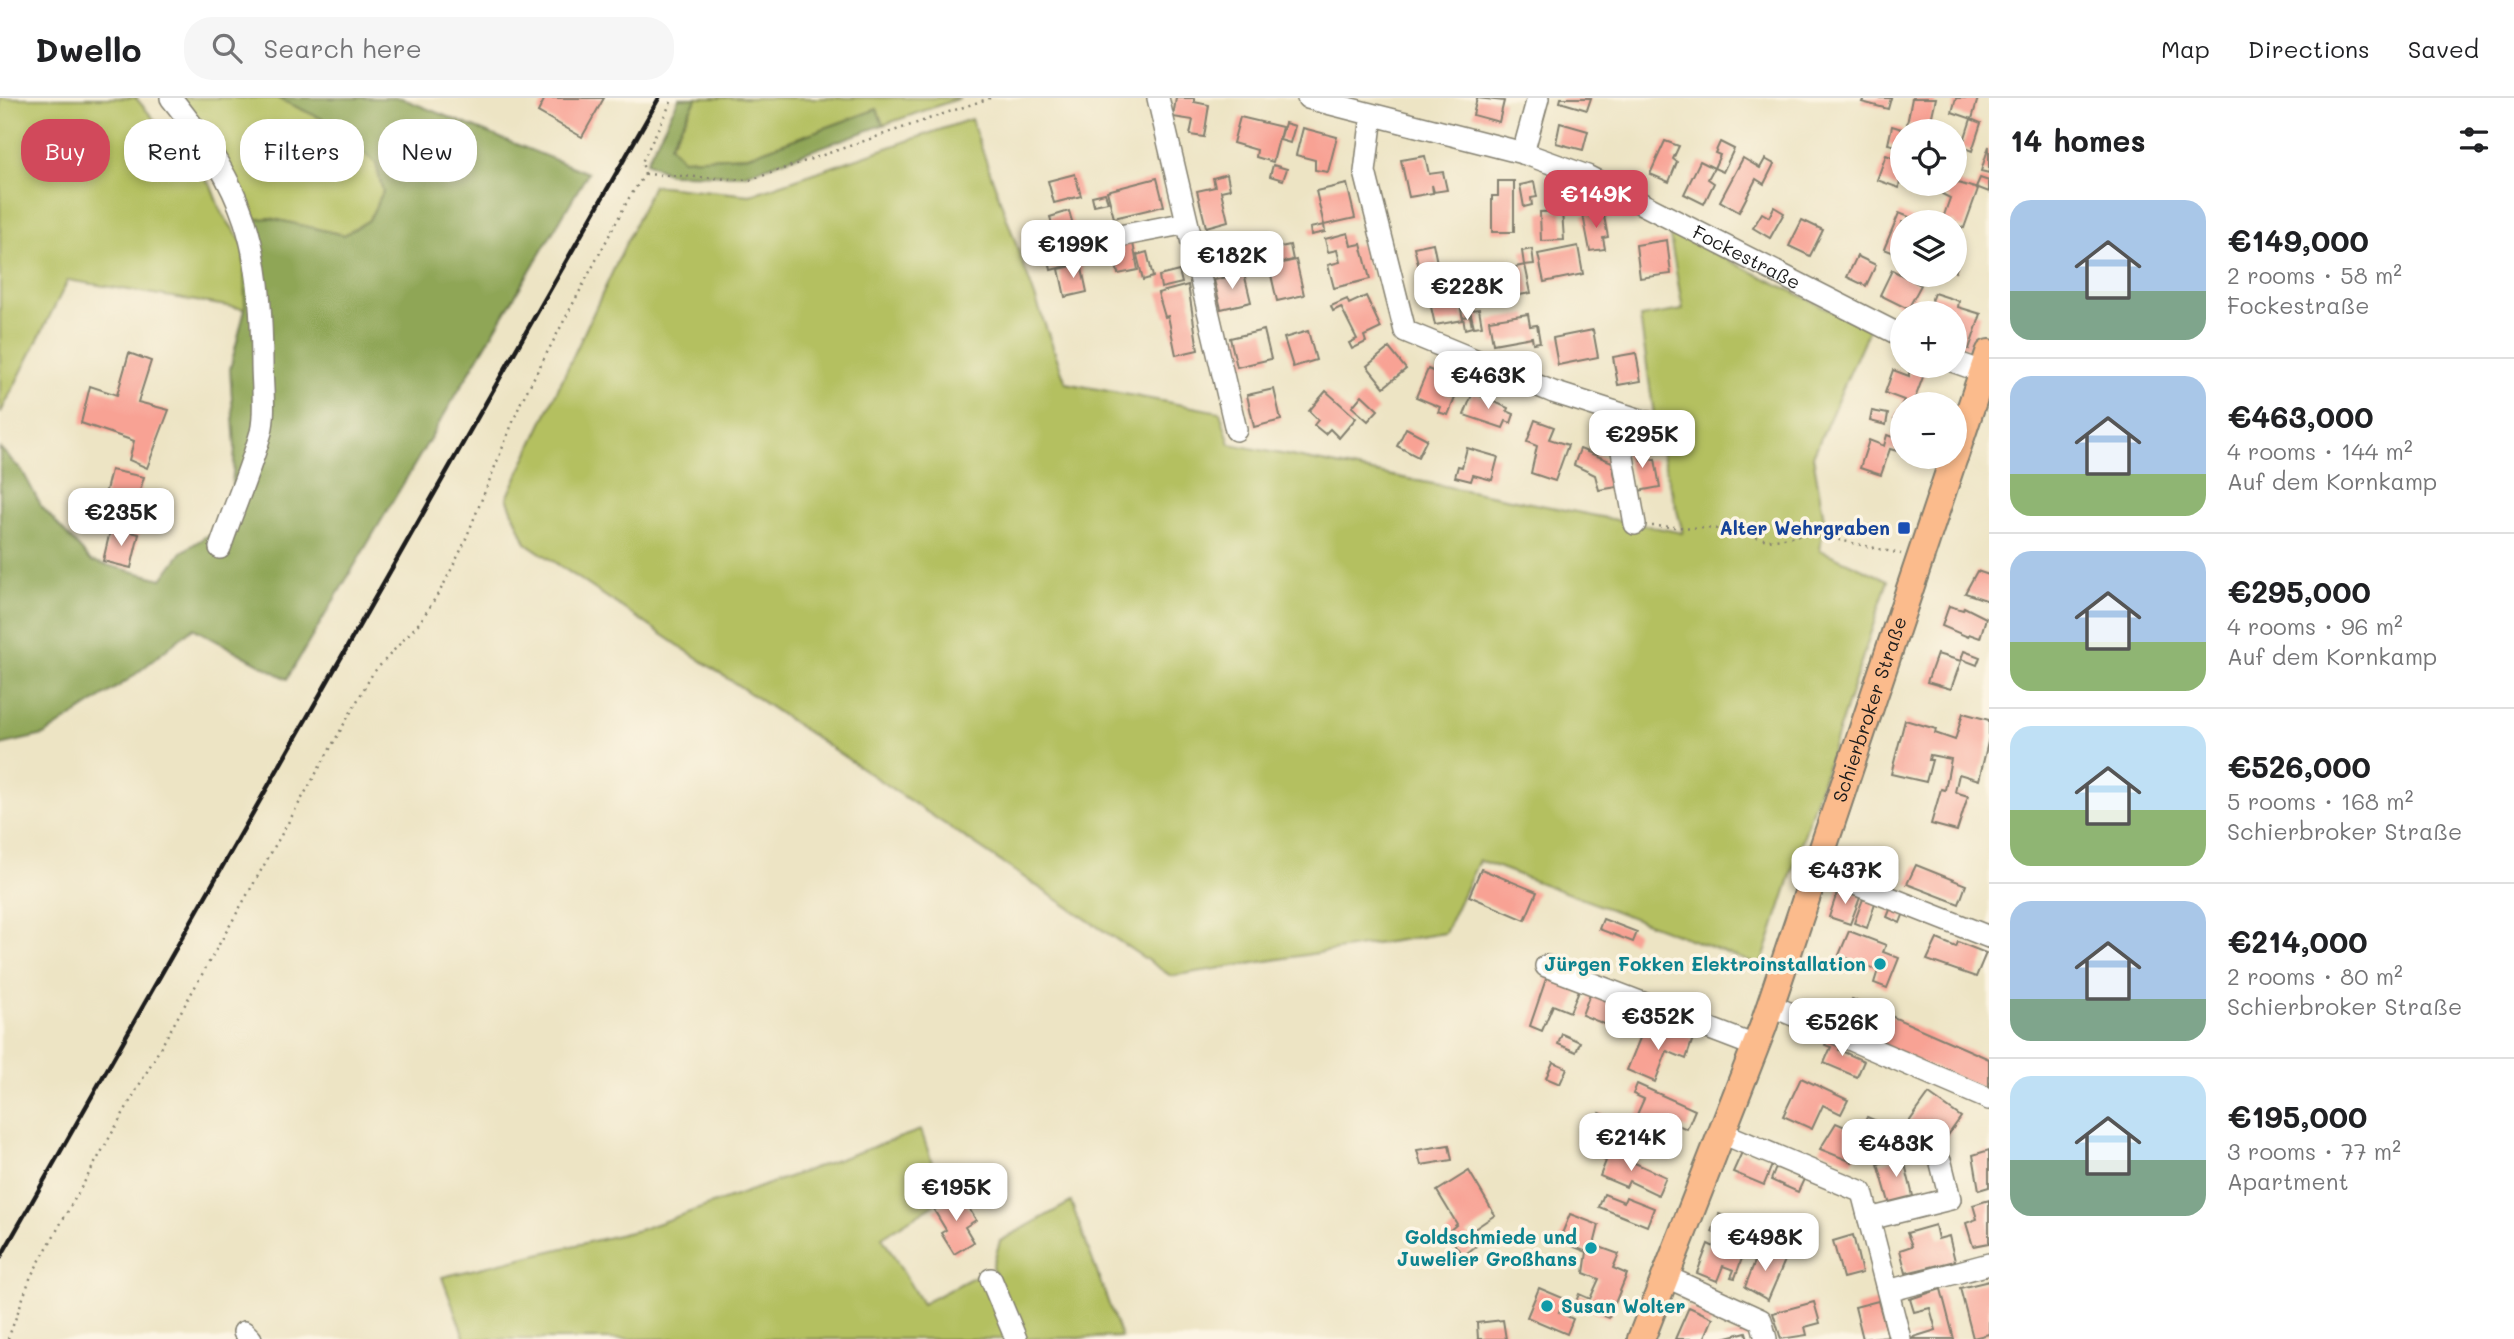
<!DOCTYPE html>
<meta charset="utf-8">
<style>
:root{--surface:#fff;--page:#f6f6f6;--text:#202124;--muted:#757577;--line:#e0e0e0;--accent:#d1495b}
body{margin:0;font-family:Mali,sans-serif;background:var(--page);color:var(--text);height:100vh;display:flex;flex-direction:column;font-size:26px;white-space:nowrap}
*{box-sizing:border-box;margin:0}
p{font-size:23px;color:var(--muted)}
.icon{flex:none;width:38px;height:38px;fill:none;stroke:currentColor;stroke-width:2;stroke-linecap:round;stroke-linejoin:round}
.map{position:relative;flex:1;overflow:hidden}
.drawer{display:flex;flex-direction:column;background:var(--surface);width:525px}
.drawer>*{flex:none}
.top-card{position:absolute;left:21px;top:21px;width:665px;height:63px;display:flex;gap:14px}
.tools{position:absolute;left:1890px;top:21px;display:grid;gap:14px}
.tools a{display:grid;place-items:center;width:77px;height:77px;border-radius:50%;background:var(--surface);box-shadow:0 4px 10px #0003;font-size:35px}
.price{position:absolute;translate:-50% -60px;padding:0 16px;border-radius:14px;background:#fff;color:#222;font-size:23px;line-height:46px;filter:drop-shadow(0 2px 4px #0008)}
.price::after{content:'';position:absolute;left:50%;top:42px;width:21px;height:16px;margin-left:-10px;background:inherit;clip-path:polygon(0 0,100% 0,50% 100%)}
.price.current{background:var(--accent);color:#fff}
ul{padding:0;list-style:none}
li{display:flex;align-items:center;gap:21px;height:175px;padding:0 21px}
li+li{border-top:2px solid var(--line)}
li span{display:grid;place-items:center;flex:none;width:196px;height:140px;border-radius:21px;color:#555}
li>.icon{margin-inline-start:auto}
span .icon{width:84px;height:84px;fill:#fffc;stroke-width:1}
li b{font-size:30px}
h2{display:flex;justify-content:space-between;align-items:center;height:84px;padding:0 21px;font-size:30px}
.pill{padding:0 24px;border-radius:28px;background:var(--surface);box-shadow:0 4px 10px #0003;font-size:24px;line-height:63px}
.pill.current{background:var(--accent);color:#fff}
header{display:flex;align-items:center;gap:42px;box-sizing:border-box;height:98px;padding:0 35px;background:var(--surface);border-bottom:2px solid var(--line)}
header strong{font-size:33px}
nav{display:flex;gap:38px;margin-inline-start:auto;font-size:24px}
.search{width:490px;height:63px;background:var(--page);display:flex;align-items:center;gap:18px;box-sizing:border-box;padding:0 24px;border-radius:28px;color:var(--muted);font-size:26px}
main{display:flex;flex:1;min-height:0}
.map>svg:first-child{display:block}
</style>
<header>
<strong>Dwello</strong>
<div class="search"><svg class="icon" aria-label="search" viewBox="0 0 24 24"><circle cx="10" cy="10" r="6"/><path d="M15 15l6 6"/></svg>Search here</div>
<nav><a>Map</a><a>Directions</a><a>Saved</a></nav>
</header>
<main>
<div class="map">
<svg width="1989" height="1241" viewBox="0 0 1989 1241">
<rect width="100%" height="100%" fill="#fcf5e5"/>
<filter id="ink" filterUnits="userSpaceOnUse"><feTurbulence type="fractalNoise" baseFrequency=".0143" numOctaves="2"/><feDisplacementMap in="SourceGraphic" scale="14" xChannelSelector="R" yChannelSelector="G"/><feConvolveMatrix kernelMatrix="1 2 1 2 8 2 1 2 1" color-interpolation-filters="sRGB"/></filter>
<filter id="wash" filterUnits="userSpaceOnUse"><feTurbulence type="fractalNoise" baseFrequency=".00686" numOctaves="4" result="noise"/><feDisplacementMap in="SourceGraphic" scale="28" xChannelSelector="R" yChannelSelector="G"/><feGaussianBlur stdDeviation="1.57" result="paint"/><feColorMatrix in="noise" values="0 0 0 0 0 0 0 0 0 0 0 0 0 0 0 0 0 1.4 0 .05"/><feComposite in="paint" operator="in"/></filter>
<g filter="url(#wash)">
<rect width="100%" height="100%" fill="#ede4c4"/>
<g fill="#b4c061" stroke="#686e3e" stroke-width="2">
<polygon points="0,0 136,0 211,88 221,114 245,148 245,211 68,182 0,316"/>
<polygon points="181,0 277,0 325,22 376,65 383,94 369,122 344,137 270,120 257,122 194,14"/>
<polygon points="697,0 960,0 883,27 877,11 748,58 682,61 670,48"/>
<polygon points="971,21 1066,285 1220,314 1230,346 1683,435 1657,338 1640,219 1683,212 1669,133 1869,231 1813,358 1824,421 1820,452 1888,482 1761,868 1479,762 1445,835 1171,878 526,445 507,400 653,87 750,97"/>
<polygon points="921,1032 944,1100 882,1139 922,1206 985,1173 1008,1241 465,1241 442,1179 639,1132"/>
<polygon points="1071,1104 1121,1239 1021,1241 992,1169 1000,1143"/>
</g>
<g fill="#8fa657" stroke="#56613a" stroke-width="2">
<polygon points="277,0 401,0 588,75 287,581 193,530 131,580 44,637 0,647 0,350 23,374 41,408 91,463 162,481 182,454 211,435 230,412 235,350 230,271 245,211 244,161 248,122 270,120 344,137 369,122 383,94 376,65 325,22"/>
<polygon points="679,0 697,0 670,47 682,61 748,58 877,11 883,27 743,77 669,76 646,64"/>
</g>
<g id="blocks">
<g fill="#f8a294">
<polygon points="545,0 604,0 582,39 538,14"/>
<polygon points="1176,0 1194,0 1194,4 1209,7 1204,39 1190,37 1193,22 1173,19"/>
<polygon points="1477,0 1504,3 1499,24 1473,17"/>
<polygon points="1561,0 1591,0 1587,12 1560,4"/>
<polygon points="1864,0 1891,0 1888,11 1862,4"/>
<polygon points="1912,0 1936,0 1929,31 1907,26"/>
<polygon points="1956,0 1978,0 1972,21 1952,14"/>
<polygon points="1240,19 1282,29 1273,64 1256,59 1257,52 1233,45"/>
<polygon points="1971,21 1981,25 1972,53 1962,49"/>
<polygon points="1285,25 1295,28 1290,45 1280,42"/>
<polygon points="1560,25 1588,33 1583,52 1556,45"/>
<polygon points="1892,28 1902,31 1902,49 1888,46"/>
<polygon points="1303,30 1337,39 1328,74 1315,72 1315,62 1296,57"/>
<polygon points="1665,43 1679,48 1673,61 1677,64 1669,84 1650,76"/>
<polygon points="1720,44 1734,51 1723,74 1714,70 1720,57 1715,55"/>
<polygon points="1989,48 1989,75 1981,73"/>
<polygon points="1886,57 1902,63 1899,90 1877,82"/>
<polygon points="1425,58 1429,76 1443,74 1447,92 1434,94 1432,87 1433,95 1409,99 1401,62"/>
<polygon points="1743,60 1760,70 1765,61 1774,66 1764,86 1756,81 1739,114 1720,103"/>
<polygon points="1700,63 1714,70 1708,81 1714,85 1704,106 1684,96"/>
<polygon points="1273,67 1287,71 1283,82 1270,78"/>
<polygon points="1075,76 1081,98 1054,105 1048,83"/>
<polygon points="1227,76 1230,91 1221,93 1228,123 1206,129 1197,93 1215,89 1213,80"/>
<polygon points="1157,80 1164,108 1114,120 1107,93"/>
<polygon points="1980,80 1989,83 1989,94 1976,89"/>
<polygon points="1498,83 1514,83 1514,134 1492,134 1492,98 1498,98"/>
<polygon points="1534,84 1537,99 1531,100 1532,107 1524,109 1520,87"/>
<polygon points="1955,84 1978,91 1964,130 1955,127 1955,124 1942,123 1950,100 1942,96 1945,86"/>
<polygon points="1347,86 1355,120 1324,127 1325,134 1311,137 1310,130 1324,127 1316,93"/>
<polygon points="1105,95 1108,104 1094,107 1092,98"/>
<polygon points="1774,109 1784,115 1770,140 1753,130 1762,115 1769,119"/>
<polygon points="1069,113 1077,141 1058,146 1050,119"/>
<polygon points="1562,113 1564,142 1541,143 1540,114"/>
<polygon points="1603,113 1608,139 1603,140 1605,151 1590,153 1583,117"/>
<polygon points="1899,115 1922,124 1902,124 1902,158 1884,151"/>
<polygon points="1802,122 1823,132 1810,158 1789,148"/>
<polygon points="1348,135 1351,148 1361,146 1370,181 1334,190 1328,167 1340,164 1337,152 1328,154 1325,141"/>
<polygon points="1667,142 1671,176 1640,180 1636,147"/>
<polygon points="1133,145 1138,172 1118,176 1113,150"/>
<polygon points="1433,145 1438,170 1420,174 1414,149"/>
<polygon points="1067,147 1075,166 1051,172 1047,152"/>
<polygon points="1290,147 1293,162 1279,165 1276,150"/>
<polygon points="1955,147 1964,150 1955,175"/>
<polygon points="1578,148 1583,176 1544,184 1538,156"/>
<polygon points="1532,151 1534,166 1524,167 1522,153"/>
<polygon points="1147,154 1153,179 1143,182 1137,157"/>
<polygon points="1857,158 1876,167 1866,188 1847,179"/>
<polygon points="1296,162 1304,197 1277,203 1269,168"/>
<polygon points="1081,166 1087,194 1065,199 1059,171"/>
<polygon points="1525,167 1531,195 1502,200 1497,173"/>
<polygon points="1892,172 1921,187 1908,211 1880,197"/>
<polygon points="1179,173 1182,185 1161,190 1159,178"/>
<polygon points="1244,175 1251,204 1221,211 1214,182"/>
<polygon points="1188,187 1198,252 1176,257 1168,218 1165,219 1158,195"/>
<polygon points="1457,190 1463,222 1435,227 1428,195"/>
<polygon points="1934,195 1959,203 1958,209 1981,216 1969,251 1955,246 1955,215 1927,215"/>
<polygon points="1366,198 1381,230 1364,238 1366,244 1352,251 1349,245 1357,241 1341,209 1333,213 1331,208 1347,201 1349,206"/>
<polygon points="1479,211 1482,228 1474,229 1470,212"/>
<polygon points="1528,216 1530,228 1537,227 1540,244 1533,245 1532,239 1493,246 1489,222"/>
<polygon points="1470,218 1472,229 1465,231 1463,219"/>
<polygon points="1264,232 1271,261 1237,269 1230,240"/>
<polygon points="1593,232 1598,259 1558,267 1553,240"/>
<polygon points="1308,233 1316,262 1293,269 1284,240"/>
<polygon points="1389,250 1406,271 1384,289 1367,268"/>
<polygon points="129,255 151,263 138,304 169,312 147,370 129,362 134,343 81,325 90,288 117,297"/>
<polygon points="1636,255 1641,283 1618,287 1613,259"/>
<polygon points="1909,268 1927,268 1913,306 1902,306 1902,324 1894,321 1904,302 1885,295 1893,272 1909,278"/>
<polygon points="1428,271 1452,282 1446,296 1455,300 1448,317 1438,314 1440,309 1416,299"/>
<polygon points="1274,291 1281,322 1254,329 1247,297"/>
<polygon points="1326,293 1356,320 1339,340 1330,331 1325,336 1314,327 1318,322 1309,313"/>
<polygon points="1473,294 1508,310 1507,313 1514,316 1511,325 1506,323 1503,330 1464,317"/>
<polygon points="1362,297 1378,312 1368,323 1352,309"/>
<polygon points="1872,313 1888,316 1886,327 1870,323"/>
<polygon points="1535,322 1554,329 1549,341 1568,347 1555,383 1531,375 1537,348 1527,344"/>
<polygon points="1406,330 1427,341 1418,359 1397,348"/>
<polygon points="1887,337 1901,342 1897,353 1890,351 1881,377 1860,370 1869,342 1884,348"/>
<polygon points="1638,348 1641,363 1655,361 1660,389 1638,393 1623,351"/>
<polygon points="1467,350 1498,359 1492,382 1473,377 1471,383 1455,379 1458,368 1462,369"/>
<polygon points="1580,351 1612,364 1617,389 1599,392 1595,377 1574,367"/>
<polygon points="111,372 144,379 134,413 103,405"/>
<polygon points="111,429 139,436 131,470 103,463"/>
<polygon points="1977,473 1989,477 1989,503 1965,495"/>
<polygon points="1949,508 1963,512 1964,509 1986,520 1980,540 1969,536 1968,539 1942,528"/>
<polygon points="1964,553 1980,559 1977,567 1961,561"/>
<polygon points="1937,556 1961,563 1951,591 1927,584"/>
<polygon points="1963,615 1989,622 1989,640 1979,682 1959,676 1955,694 1968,698 1957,733 1931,726 1941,691 1945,692 1951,661 1930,657 1929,662 1932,662 1926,684 1891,676 1905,622 1936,631 1935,635 1955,642"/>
<polygon points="1854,756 1889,773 1884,788 1847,774"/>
<polygon points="1916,767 1966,787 1959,806 1907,786"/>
<polygon points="1481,771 1537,794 1525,822 1469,798"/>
<polygon points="1839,789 1861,797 1850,826 1829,819"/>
<polygon points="1863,801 1875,805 1867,830 1854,825"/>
<polygon points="1892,807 1905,812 1900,825 1887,819"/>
<polygon points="1603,821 1637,834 1633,844 1599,831"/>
<polygon points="1849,833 1886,847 1883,854 1899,860 1887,890 1874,885 1878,872 1839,857"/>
<polygon points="1937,841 1956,849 1958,844 1986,855 1976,879 1927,862"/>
<polygon points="1549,872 1582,885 1570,914 1553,907 1542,933 1530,928"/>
<polygon points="1591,893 1639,911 1629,936 1582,917"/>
<polygon points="1852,901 1989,961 1989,993 1840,930"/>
<polygon points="1659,927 1693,940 1686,961 1667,953 1655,984 1627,972 1642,935 1655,940"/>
<polygon points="1562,936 1580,944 1576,954 1558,946"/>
<polygon points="1830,936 1843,942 1839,952 1864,963 1857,979 1824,965 1831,949 1825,947"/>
<polygon points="1553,964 1567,970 1560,986 1546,980"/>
<polygon points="1801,980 1848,1002 1841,1016 1823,1007 1812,1031 1783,1018"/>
<polygon points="1637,986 1695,1012 1687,1031 1666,1022 1662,1033 1635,1021 1644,1001 1633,996"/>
<polygon points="1929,996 1961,1019 1941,1047 1929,1035 1925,1043 1906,1028"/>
<polygon points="1600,1015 1660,1041 1653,1053 1627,1039 1624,1048 1592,1035"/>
<polygon points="1867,1019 1888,1028 1876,1046 1862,1039 1852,1064 1820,1051 1836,1025 1859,1035"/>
<polygon points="1449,1047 1452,1062 1421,1067 1417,1052"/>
<polygon points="1626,1050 1638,1055 1635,1061 1624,1056"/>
<polygon points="1606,1052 1666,1079 1658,1097 1629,1083 1626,1089 1600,1078 1606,1063 1602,1061"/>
<polygon points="1989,1052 1989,1089 1979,1092 1973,1057"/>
<polygon points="1742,1054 1772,1067 1764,1087 1733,1074"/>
<polygon points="1903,1058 1913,1098 1889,1104 1878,1066"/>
<polygon points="1777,1067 1805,1079 1798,1094 1771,1082"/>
<polygon points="1469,1073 1495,1117 1467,1136 1476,1148 1463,1158 1447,1135 1457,1126 1437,1093"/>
<polygon points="1604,1096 1624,1104 1626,1099 1654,1110 1647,1128 1599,1109"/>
<polygon points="961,1097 976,1122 965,1129 974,1144 954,1156 941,1135 946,1132 934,1112"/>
<polygon points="1989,1102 1989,1145 1973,1148 1966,1125 1977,1121 1973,1107"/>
<polygon points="1570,1116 1599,1127 1594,1147 1619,1156 1613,1170 1627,1176 1609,1220 1575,1206 1579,1196 1590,1201 1599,1181 1584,1175 1587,1154 1559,1143"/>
<polygon points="1719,1116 1744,1126 1737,1144 1727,1140 1723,1152 1742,1160 1735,1180 1731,1179 1734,1172 1723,1168 1717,1183 1697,1175 1708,1146 1714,1149 1719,1137 1712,1134"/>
<polygon points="1935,1127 1938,1141 1949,1138 1955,1163 1906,1175 1900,1152 1912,1148 1907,1135"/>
<polygon points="1853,1137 1862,1175 1843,1180 1833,1143"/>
<polygon points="1761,1148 1786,1160 1768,1202 1745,1189"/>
<polygon points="1989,1183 1989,1236 1973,1240 1960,1190"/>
<polygon points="1539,1190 1565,1201 1559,1214 1573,1221 1567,1236 1527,1219"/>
<polygon points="1941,1191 1954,1241 1907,1241 1936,1232 1930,1210 1914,1214 1910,1201"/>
<polygon points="1878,1203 1888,1238 1863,1241 1855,1209"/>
<polygon points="1814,1204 1820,1225 1805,1229 1807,1237 1781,1241 1773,1215"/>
<polygon points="1689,1209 1713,1220 1704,1241 1675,1241"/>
<polygon points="1503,1222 1506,1241 1478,1241 1477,1225"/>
<polygon points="1746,1234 1748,1241 1723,1241 1723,1240"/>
</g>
</g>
</g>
<g filter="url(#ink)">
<use href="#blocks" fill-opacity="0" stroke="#848070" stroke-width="2"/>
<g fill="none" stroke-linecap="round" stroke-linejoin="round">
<defs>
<g id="minor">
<path d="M 171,0 C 247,94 261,145 262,265 C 262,286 266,314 261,334 C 250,373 233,411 220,450"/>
<polyline points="1158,0 1236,332"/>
<path id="s1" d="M 1308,0 L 1523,55 L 1587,78 L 1902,238"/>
<polyline points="1372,17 1365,74 1405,233 1553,294 1650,325"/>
<polyline points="1523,55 1538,0"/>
<polyline points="1104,141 1187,125"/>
<polyline points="1955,264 1983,274"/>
<polyline points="1615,314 1635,426"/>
<polyline points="1817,771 1989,839"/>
<polyline points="1546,868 1755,948"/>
<polyline points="1770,907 1989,1001"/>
<polyline points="1722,1035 1862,1094 1900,1241"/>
<polyline points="1869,1121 1950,1101 1941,1065"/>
<polyline points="1667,1179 1761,1222 1766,1241"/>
<polyline points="991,1181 1016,1241"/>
<polyline points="1888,1193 1989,1166"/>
<polyline points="244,1234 251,1241"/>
</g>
<g id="major">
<polyline points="1955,357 1989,255"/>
<path id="s2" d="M 1641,1241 L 1763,929 L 1954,359"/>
</g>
</defs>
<use href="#minor" stroke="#848070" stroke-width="24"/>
<use href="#major" stroke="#848070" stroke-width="30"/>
<g stroke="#848070" stroke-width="2.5" stroke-dasharray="2 5" stroke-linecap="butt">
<polyline points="645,76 750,82 990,0"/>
<polyline points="645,76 642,64 673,0"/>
<polyline points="1652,428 1723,431 1768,442 1813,436 1901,456"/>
<polyline points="8,1241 31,1178 373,575 420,524 443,488 463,448 521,304 629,100 645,76"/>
</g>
<use href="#minor" stroke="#fff" stroke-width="21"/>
<use href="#major" stroke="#fbbb8c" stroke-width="26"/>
<polyline stroke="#1c1c1c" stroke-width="4.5" points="0,1160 659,0"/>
</g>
</g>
<rect fill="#1a4fb4" stroke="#fcf5e5" stroke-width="2.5" x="1897" y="423" width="14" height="14" rx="3.5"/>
<g fill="#0f9aa8" stroke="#fcf5e5" stroke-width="2.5">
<circle cx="1880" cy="866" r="7"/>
<circle cx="1591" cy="1150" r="7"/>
<circle cx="1547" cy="1208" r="7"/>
</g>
<g text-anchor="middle" stroke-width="7" stroke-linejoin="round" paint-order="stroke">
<g font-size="19" fill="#1c1c1c" stroke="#fcf5e5">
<text dy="7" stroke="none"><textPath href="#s1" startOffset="469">Fockestraße</textPath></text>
<text dy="7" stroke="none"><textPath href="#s2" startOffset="670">Schierbroker Straße</textPath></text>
</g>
<g font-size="19" font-weight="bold" fill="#164399" stroke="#fcf5e5" text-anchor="end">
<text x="1890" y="437">Alter Wehrgraben</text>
</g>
<g font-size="19" font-weight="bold" fill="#0d838f" stroke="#fcf5e5" text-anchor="end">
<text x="1866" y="873">Jürgen Fokken Elektroinstallation</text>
<text x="1577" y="1146">Goldschmiede und<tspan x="1577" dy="22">Juwelier Großhans</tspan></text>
<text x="1561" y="1215" text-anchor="start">Susan Wolter</text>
</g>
</g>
</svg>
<div class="tools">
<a><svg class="icon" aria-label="locate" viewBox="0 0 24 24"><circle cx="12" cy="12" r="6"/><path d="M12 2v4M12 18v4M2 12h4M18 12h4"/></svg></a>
<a><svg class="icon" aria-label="layers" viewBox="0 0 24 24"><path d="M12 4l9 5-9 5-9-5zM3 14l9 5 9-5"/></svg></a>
<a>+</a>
<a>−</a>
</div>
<b class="price current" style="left:1596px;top:132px">€149K</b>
<b class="price" style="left:1073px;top:182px">€199K</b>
<b class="price" style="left:1232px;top:193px">€182K</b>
<b class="price" style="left:1467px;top:224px">€228K</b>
<b class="price" style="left:1488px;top:313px">€463K</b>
<b class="price" style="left:1642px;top:372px">€295K</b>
<b class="price" style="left:121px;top:450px">€235K</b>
<b class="price" style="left:1845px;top:808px">€437K</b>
<b class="price" style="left:1658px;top:954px">€352K</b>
<b class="price" style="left:1842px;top:960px">€526K</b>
<b class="price" style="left:1631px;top:1075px">€214K</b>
<b class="price" style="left:1896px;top:1081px">€483K</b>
<b class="price" style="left:956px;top:1125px">€195K</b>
<b class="price" style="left:1765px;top:1175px">€498K</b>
<div class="top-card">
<a class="pill current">Buy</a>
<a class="pill">Rent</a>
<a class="pill">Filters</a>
<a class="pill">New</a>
</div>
</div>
<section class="drawer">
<h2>14 homes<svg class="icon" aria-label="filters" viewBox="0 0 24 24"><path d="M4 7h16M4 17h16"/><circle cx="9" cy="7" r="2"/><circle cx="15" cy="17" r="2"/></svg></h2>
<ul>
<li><span style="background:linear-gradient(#a9c7e8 65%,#7fa58c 0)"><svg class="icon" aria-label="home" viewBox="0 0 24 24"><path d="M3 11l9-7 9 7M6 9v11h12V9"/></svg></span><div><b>€149,000</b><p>2 rooms · 58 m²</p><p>Fockestraße</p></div></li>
<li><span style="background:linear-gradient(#a9c7e8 70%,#8fb573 0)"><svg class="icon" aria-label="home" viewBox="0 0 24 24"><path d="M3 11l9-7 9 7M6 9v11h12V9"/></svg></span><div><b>€463,000</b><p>4 rooms · 144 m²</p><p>Auf dem Kornkamp</p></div></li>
<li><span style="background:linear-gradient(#a9c7e8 65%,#8fb573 0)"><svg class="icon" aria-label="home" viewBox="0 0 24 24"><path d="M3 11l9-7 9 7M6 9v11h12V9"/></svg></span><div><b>€295,000</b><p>4 rooms · 96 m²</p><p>Auf dem Kornkamp</p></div></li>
<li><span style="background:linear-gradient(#bfe0f5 60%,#8fb573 0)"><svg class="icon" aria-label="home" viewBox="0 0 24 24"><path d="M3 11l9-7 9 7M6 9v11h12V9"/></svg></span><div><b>€526,000</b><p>5 rooms · 168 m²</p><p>Schierbroker Straße</p></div></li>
<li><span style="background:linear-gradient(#a9c7e8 70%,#7fa58c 0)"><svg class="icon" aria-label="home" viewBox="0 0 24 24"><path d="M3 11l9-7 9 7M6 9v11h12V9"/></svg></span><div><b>€214,000</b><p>2 rooms · 80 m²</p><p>Schierbroker Straße</p></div></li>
<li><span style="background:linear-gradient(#bfe0f5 60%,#7fa58c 0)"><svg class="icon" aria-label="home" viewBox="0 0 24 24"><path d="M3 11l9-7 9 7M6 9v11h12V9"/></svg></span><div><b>€195,000</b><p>3 rooms · 77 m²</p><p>Apartment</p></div></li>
</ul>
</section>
</main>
